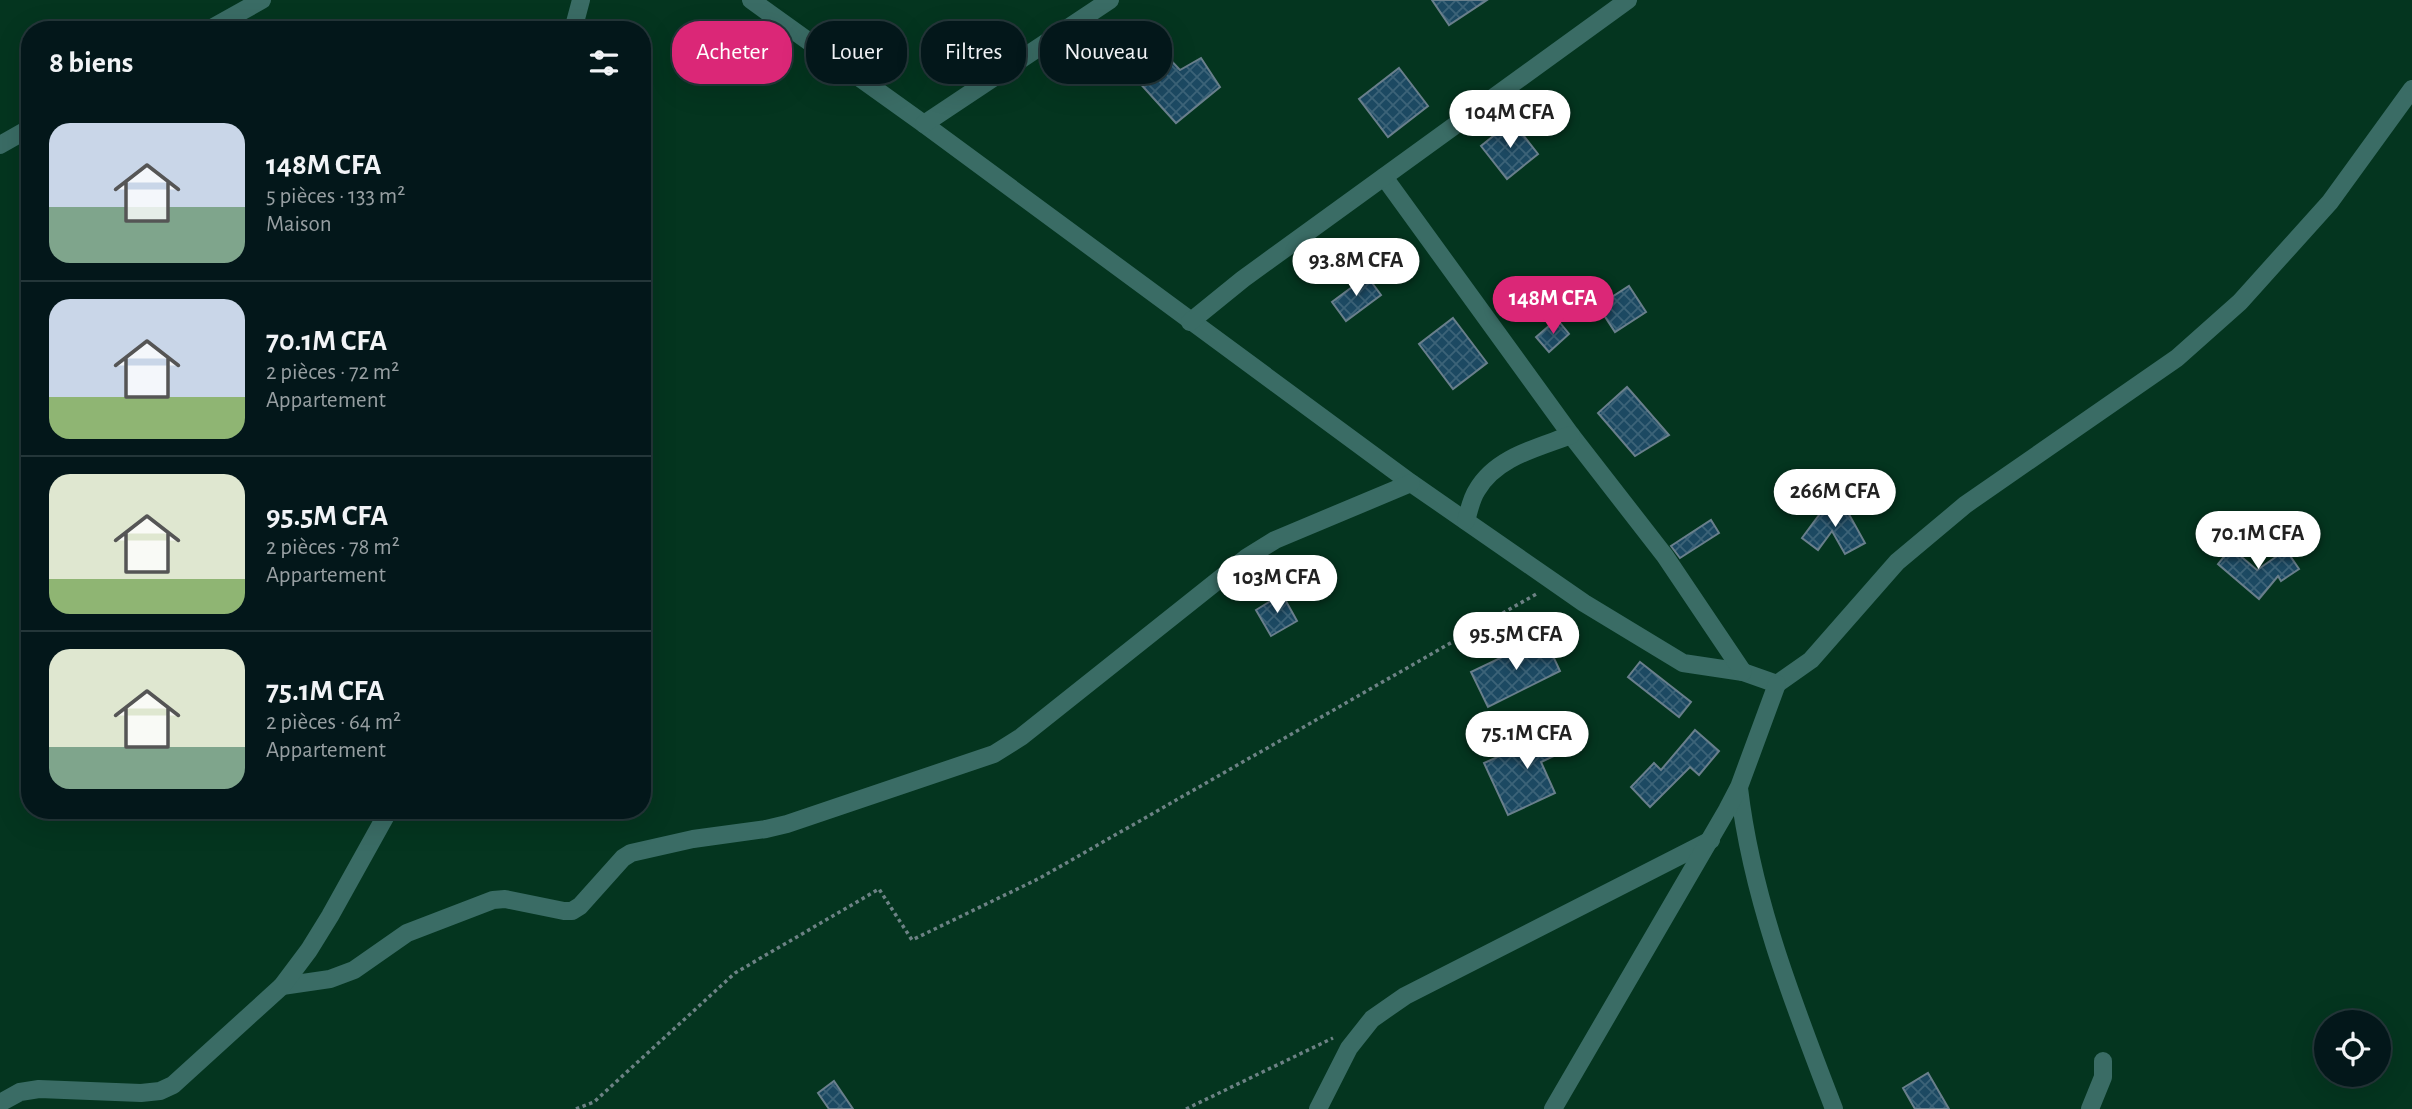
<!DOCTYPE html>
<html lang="fr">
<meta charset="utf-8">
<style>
:root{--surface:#03171a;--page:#0d2023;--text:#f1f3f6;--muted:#979fa2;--line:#243639;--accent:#db2777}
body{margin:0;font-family:"Alegreya Sans",sans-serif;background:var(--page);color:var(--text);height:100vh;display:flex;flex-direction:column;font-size:26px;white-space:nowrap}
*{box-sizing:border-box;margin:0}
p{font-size:23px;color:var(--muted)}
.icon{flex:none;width:38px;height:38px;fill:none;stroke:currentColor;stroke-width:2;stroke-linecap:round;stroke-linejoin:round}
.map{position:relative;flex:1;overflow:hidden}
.drawer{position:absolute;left:21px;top:21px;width:630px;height:798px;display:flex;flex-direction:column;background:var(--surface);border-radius:28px;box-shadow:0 7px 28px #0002,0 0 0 2px var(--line)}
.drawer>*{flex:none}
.top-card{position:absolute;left:672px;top:21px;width:665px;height:63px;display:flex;gap:14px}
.buttons{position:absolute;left:2314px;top:1010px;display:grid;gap:14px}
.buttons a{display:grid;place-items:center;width:77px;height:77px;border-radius:50%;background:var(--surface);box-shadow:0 7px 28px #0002,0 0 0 2px var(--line);font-size:35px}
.price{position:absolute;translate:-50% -60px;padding:0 16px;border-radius:24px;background:#fff;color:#222;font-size:23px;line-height:46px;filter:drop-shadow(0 2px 4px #0008)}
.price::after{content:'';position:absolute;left:50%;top:42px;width:21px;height:16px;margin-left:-10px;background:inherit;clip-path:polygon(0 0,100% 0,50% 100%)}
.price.on{background:var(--accent);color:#fff}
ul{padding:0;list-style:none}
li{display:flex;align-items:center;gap:21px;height:175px;padding:0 28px}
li+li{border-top:2px solid var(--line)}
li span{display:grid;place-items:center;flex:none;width:196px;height:140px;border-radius:21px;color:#555}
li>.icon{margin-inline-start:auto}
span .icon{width:84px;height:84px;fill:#fffc;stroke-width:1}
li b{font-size:30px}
h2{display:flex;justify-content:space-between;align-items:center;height:84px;padding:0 28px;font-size:30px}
.chip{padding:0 24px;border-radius:28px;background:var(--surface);box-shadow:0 7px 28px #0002,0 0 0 2px var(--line);font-size:24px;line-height:63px}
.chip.on{background:var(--accent);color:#fff}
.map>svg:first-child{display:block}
</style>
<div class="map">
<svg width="2412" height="1109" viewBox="0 0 2412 1109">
<defs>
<pattern id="building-cross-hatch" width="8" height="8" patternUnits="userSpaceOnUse" patternTransform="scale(1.75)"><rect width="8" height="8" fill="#1c4962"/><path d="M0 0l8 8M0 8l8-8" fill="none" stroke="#3c6378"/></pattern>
</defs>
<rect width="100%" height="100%" fill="#041f23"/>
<path fill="#04351f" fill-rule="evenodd" d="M 0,0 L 2412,0 L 2412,1109 L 0,1109 ZM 30,30 L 642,30 L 642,810 L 30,810 ZM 2326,1022 L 2378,1022 L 2378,1074 L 2326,1074 Z"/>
<g fill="url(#building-cross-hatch)" stroke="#697f8c" stroke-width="2">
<polygon points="1432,0 1487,0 1449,25"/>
<polygon points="1145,33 1180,70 1201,58 1220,87 1176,123 1118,59"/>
<polygon points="1399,68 1428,106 1388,137 1359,99"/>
<polygon points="1512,121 1538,154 1507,179 1481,146"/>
<polygon points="1367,276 1381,295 1346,321 1332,302"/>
<polygon points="1629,286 1646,312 1615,332 1598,306"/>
<polygon points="1453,318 1487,363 1453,389 1419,344"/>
<polygon points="1557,319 1569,334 1549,352 1536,337"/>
<polygon points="1627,387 1669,435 1635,456 1598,413"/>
<polygon points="1841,500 1865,543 1845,554 1832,531 1818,550 1802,538 1822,511"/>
<polygon points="1711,520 1719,533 1680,558 1671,546"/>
<polygon points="2231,548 2257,570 2286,550 2299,569 2281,581 2278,576 2259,599 2218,564"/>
<polygon points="1282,594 1297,621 1271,636 1256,610"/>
<polygon points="1544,637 1560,671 1488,707 1471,672"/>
<polygon points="1640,662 1691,702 1679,717 1628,677"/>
<polygon points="1566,726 1575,746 1541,762 1555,793 1508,815 1484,763"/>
<polygon points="1695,730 1719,751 1699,775 1690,767 1650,807 1631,787 1654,763 1661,770"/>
<polygon points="1928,1073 1949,1109 1915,1109 1903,1088"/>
<polygon points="834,1081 853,1109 829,1109 818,1093"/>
</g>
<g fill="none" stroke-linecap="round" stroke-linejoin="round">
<g stroke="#6d8285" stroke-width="3.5" stroke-dasharray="3.5 3.5" stroke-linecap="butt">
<polyline points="576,1109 594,1102 735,973 879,889 912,940 1040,878 1538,593"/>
<polyline points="1186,1109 1333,1038"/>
</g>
<g stroke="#3a6c65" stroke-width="18">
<polyline points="751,0 924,124 1411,483 1584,603 1683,663 1743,672 1777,684 1811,660 1897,562 1965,505 2177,358 2240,302 2330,202 2412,89"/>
<polyline points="208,30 262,0"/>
<polyline points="573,30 581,0"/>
<polyline points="924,124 1110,0"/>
<polyline points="0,145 30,128"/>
<polyline points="1384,177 1571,435 1665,556 1743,672"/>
<polyline points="1190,322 1243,279 1628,0"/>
<path d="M 1466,521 C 1469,511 1471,499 1477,490 C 1496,457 1537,448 1571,435"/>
<path d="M 1739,788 C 1752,899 1794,1005 1834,1109"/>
<polyline points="282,986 330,979 354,970 407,933 493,900 505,899 564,911 572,911 580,906 623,858 631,853 693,839 766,829 787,824 994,754 1021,737 1246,558 1275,540 1411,483"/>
<polyline points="0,1103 20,1092 39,1089 141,1093 160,1091 173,1085 282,986 309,950 330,916 389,810"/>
<polyline points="1318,1109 1349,1048 1372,1019 1405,996 1711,840"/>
<polyline points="1553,1109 1727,810 1739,787 1777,684"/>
<polyline points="2090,1109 2103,1077 2103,1061"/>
</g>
</g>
</svg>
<div class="buttons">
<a><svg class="icon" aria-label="locate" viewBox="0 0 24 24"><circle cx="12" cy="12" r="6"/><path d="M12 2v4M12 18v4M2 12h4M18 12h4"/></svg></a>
</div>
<b class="price" style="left:1510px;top:150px">104M CFA</b>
<b class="price" style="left:1356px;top:298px">93.8M CFA</b>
<b class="price on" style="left:1553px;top:336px">148M CFA</b>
<b class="price" style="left:1835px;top:529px">266M CFA</b>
<b class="price" style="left:2258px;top:571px">70.1M CFA</b>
<b class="price" style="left:1277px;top:615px">103M CFA</b>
<b class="price" style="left:1516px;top:672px">95.5M CFA</b>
<b class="price" style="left:1527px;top:771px">75.1M CFA</b>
<div class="top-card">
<a class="chip on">Acheter</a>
<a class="chip">Louer</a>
<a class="chip">Filtres</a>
<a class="chip">Nouveau</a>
</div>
<section class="drawer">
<h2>8 biens<svg class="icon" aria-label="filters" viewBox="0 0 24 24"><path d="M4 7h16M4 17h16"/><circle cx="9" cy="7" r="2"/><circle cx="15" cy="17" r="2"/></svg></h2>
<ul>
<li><span style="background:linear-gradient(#c9d6e8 60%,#7fa58c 0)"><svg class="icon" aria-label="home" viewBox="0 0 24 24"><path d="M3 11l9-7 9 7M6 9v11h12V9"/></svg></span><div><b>148M CFA</b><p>5 pièces · 133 m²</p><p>Maison</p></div></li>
<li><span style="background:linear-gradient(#c9d6e8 70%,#8fb573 0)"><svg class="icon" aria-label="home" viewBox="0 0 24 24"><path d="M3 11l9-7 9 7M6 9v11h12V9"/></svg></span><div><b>70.1M CFA</b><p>2 pièces · 72 m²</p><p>Appartement</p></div></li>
<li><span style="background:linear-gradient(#dfe7d0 75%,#8fb573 0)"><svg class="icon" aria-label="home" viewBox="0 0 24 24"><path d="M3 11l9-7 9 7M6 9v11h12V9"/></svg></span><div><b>95.5M CFA</b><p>2 pièces · 78 m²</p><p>Appartement</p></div></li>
<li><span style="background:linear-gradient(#dfe7d0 70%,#7fa58c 0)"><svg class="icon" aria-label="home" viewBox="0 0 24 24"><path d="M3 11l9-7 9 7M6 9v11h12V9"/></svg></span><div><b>75.1M CFA</b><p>2 pièces · 64 m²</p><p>Appartement</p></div></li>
</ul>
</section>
</div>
